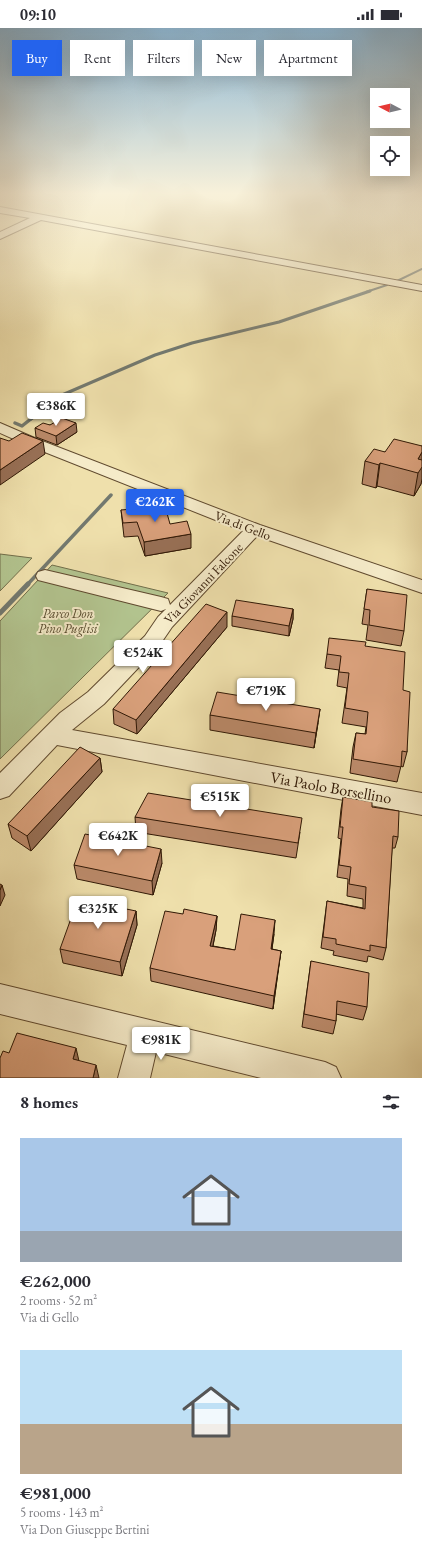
<!DOCTYPE html>
<meta charset="utf-8">
<style>
:root{--surface:#fff;--page:#f2f2f3;--text:#2b2b33;--muted:#7c7c81;--accent:#2563eb}
body{margin:0;font-family:"EB Garamond",serif;background:var(--page);color:var(--text);height:100vh;display:flex;flex-direction:column;font-size:15px;white-space:nowrap}
*{box-sizing:border-box;margin:0}
p{font-size:13px;color:var(--muted)}
.icon{flex:none;width:22px;height:22px;fill:none;stroke:currentColor;stroke-width:2;stroke-linecap:round;stroke-linejoin:round}
.map{position:relative;height:1050px;overflow:hidden}
.details{display:flex;flex-direction:column;background:var(--surface);flex:1}
.details>*{flex:none}
.guide{position:absolute;left:12px;top:12px;width:398px;height:36px;display:flex;gap:8px}
.needle{width:26px;rotate:277deg}
.buttons{position:absolute;left:370px;top:60px;display:grid;gap:8px}
.buttons a{display:grid;place-items:center;width:40px;height:40px;border-radius:0px;background:var(--surface);box-shadow:0 4px 16px #0002;font-size:20px}
.price{position:absolute;translate:-50% -34px;padding:0 9px;border-radius:4px;background:#fff;color:#222;font-size:13px;line-height:26px;filter:drop-shadow(0 1px 2px #0008)}
.price::after{content:'';position:absolute;left:50%;top:24px;width:12px;height:9px;margin-left:-6px;background:inherit;clip-path:polygon(0 0,100% 0,50% 100%)}
.price.current{background:var(--accent);color:#fff}
ul{padding:0;list-style:none}
li{display:grid;align-content:center;gap:8px;height:212px;padding:0 20px}
li span{display:grid;place-items:center;height:124px;border-radius:0px;color:#555}
li>.icon{margin-inline-start:auto}
span .icon{width:72px;height:72px;fill:#fffc;stroke-width:1}
li b{font-size:17px}
h2{display:flex;justify-content:space-between;align-items:center;height:48px;padding:0 20px;font-size:17px}
.pill{padding:0 14px;border-radius:0px;background:var(--surface);box-shadow:0 4px 16px #0002;font-size:14px;line-height:36px}
.pill.current{background:var(--accent);color:#fff}
.status{display:flex;justify-content:space-between;align-items:center;height:28px;padding:0 20px;background:var(--surface);direction:ltr}
.status svg{height:11px;fill:currentColor}
.map>svg:first-child{display:block}
</style>
<div class="status"><b>09:10</b><svg viewBox="0 0 49 12"><path d="M0 12V9h3v3zM5 12V6h3v6zM10 12V3h3v9zM15 12V0h3v12zM26 1h20v11H26zM47 4h2v5h-2z"/></svg></div>
<div class="map">
<svg width="422" height="1050" viewBox="0 0 422 1050">
<rect width="100%" height="100%" fill="#efe0ac"/>
<filter id="stains"><feTurbulence type="fractalNoise" baseFrequency=".005" numOctaves="4"/><feColorMatrix values="0 0 0 0 .2 0 0 0 0 .09 0 0 0 0 .02 0 0 0 .5 -.17"/></filter>
<radialGradient id="worn" r=".72"><stop offset=".6" stop-color="#630" stop-opacity="0"/><stop offset="1" stop-color="#630" stop-opacity=".3"/></radialGradient>
<g fill="#b2c38e" stroke="#716e4a">
<polygon points="0,526 32,530 0,563"/>
<polygon points="52,537 168,565 0,731 0,593"/>
</g>
<g fill="none" stroke-linecap="round" stroke-linejoin="round">
<g stroke="#73796f" stroke-width="2">
<polyline points="397,253 422,241"/>
<polyline points="366,264 387,257"/>
</g>
<polyline stroke="#73796f" stroke-width="3" points="31,391 62,367 155,327 192,315 279,294 370,263"/>
<g stroke="#73796f" stroke-width="3.5">
<polyline points="15,395 22,398 32,390"/>
<polyline points="27,557 111,467"/>
</g>
<polyline stroke="#73796f" stroke-width="5" points="0,585 28,556"/>
<defs>
<g id="minor">
<polygon points="0,179 422,257 422,263 41,192 0,211 0,204 30,190 0,185"/>
<polygon points="0,395 37,411 260,497 422,552 422,565 257,508 172,599 159,618 104,676 72,702 422,765 422,787 57,717 9,768 0,771 0,745 60,685 88,664 145,608 158,589 166,581 161,583 38,552 36,548 38,544 45,542 161,569 168,571 170,577 243,503 27,417 0,405"/>
<polygon points="0,956 325,1034 336,1039 341,1050 261,1050 156,1024 150,1050 118,1050 127,1017 0,986"/>
</g>
</defs>
<use href="#minor" stroke="#604a2f" stroke-width="2"/>
<use href="#minor" fill="#f5ebc9" fill-rule="evenodd"/>
</g>
<g fill="#bb8a6a" stroke="#301805">
<polygon points="50,397 77,404 57,417 36,409 35,400"/>
<polygon points="422,418 421,456 414,468 377,458 376,460 362,456 365,433 385,424"/>
<polygon points="121,482 170,496 191,520 145,528 138,508 124,509"/>
<polygon points="367,561 404,603 401,618 366,612 368,597 362,596"/>
<polygon points="293,581 293,591 289,608 232,598 232,588"/>
<polygon points="227,599 137,706 114,696 113,681"/>
<polygon points="365,618 403,662 407,724 403,739 401,738 397,754 350,745 353,719 356,705 365,706 366,699 342,695 347,660 337,658 339,642 325,640 327,626"/>
<polygon points="210,687 318,695 314,720 210,702"/>
<polygon points="100,730 102,744 31,823 12,810 8,796"/>
<polygon points="343,769 372,779 398,809 395,820 392,820 386,920 383,932 368,928 367,934 333,927 334,923 321,920 327,873 363,880 363,871 347,868 348,851 337,849 341,811 338,810 341,781"/>
<polygon points="135,789 300,804 296,830 136,804"/>
<polygon points="162,835 153,867 77,851 74,837"/>
<polygon points="136,883 137,897 122,948 63,935 60,921"/>
<polygon points="183,886 217,888 216,902 213,918 235,922 274,906 272,921 281,923 273,981 151,953 150,940"/>
<polygon points="311,933 367,979 363,992 336,986 336,993 333,1006 302,999"/>
</g>
<g fill="#987056" stroke="#301805">
<polygon points="76,395 77,404 57,417 56,408"/>
<polygon points="43,413 45,426 0,457 0,442"/>
<polygon points="422,424 422,451 421,456 414,468 418,445 418,431"/>
<polygon points="380,435 377,458 376,460 379,437"/>
<polygon points="191,506 191,520 145,528 144,514"/>
<polygon points="293,581 293,591 289,608 289,598"/>
<polygon points="227,584 227,599 137,706 136,692"/>
<polygon points="320,681 318,695 314,720 316,705"/>
<polygon points="100,730 102,744 31,823 27,808"/>
<polygon points="161,821 162,835 153,867 152,853"/>
<polygon points="2,857 5,867 0,878 0,862"/>
<polygon points="136,883 137,897 122,948 120,934"/>
<polygon points="217,888 216,902 210,932 210,918"/>
<polygon points="275,892 274,906 270,934 271,921"/>
<polygon points="281,923 279,936 273,981 274,968"/>
<polygon points="76,1020 79,1033 73,1031"/>
<polygon points="96,1037 99,1050 93,1050"/>
</g>
<g fill="#d9a07b" stroke="#301805">
<polygon points="62,390 76,395 56,408 35,400 43,395 50,397"/>
<polygon points="22,405 43,413 0,442 0,410 9,413"/>
<polygon points="394,411 422,418 422,424 418,431 422,432 422,439 418,445 380,435 379,437 365,433 374,421 385,424"/>
<polygon points="165,478 170,496 187,493 191,506 144,514 137,494 123,495 121,482"/>
<polygon points="367,561 407,567 404,603 369,597 370,582 364,581"/>
<polygon points="236,572 293,581 289,598 232,588"/>
<polygon points="206,576 227,584 136,692 113,681"/>
<polygon points="329,610 366,614 365,618 405,624 403,662 410,664 407,724 402,723 401,739 353,731 356,705 366,706 368,684 345,680 349,645 339,644 341,628 327,626"/>
<polygon points="217,664 320,681 316,705 210,687"/>
<polygon points="80,719 100,730 27,808 8,796"/>
<polygon points="148,765 302,790 298,815 135,789"/>
<polygon points="343,769 372,774 372,779 399,783 398,809 393,808 386,920 370,917 370,923 336,916 336,911 323,909 327,873 365,881 366,859 349,856 351,839 339,837 343,799 340,799"/>
<polygon points="85,806 161,821 152,853 74,837"/>
<polygon points="0,856 2,857 0,862"/>
<polygon points="78,871 136,883 120,934 60,921"/>
<polygon points="184,881 217,888 210,918 235,922 241,886 275,892 271,921 281,923 274,968 150,940 165,883 183,886"/>
<polygon points="311,933 369,945 367,979 337,973 336,993 304,986"/>
<polygon points="17,1005 76,1020 73,1031 96,1037 93,1050 0,1050 0,1030 3,1023 9,1025"/>
</g>
<linearGradient id="sky" x2="0" y2="1"><stop stop-color="#8bb6d4"/><stop offset="0.53" stop-color="#f8f1da"/><stop offset="1" stop-color="#f8f1da" stop-opacity="0"/></linearGradient>
<rect width="422" height="312" fill="url(#sky)"/>
<g text-anchor="middle" stroke-width="4" stroke-linejoin="round" paint-order="stroke">
<g font-size="13" fill="#301805" stroke="#f5ebc9">
<text transform="translate(243 497) rotate(21)" y="5">Via di Gello</text>
<text transform="translate(203 555) rotate(-46)" y="5">Via Giovanni Falcone</text>
</g>
<g font-size="13" font-style="italic" fill="#574b2e" stroke="#f5ebc9">
<text x="68" y="590">Parco Don<tspan x="68" dy="15">Pino Puglisi</tspan></text>
</g>
<g font-size="16" fill="#301805" stroke="#f5ebc9">
<text transform="translate(331 759) rotate(10)" y="6">Via Paolo Borsellino</text>
</g>
</g>
<rect width="100%" height="100%" filter="url(#stains)"/>
<rect width="100%" height="100%" fill="url(#worn)"/>
</svg>
<div class="buttons">
<a><svg class="needle" viewBox="-14 -14 28 28"><path d="M0-13l5 13h-10z" fill="#e53935"/><path d="M0 13l5-13h-10z" fill="#7c7c81"/></svg></a>
<a><svg class="icon" aria-label="locate" viewBox="0 0 24 24"><circle cx="12" cy="12" r="6"/><path d="M12 2v4M12 18v4M2 12h4M18 12h4"/></svg></a>
</div>
<b class="price" style="left:56px;top:399px">€386K</b>
<b class="price current" style="left:155px;top:495px">€262K</b>
<b class="price" style="left:143px;top:646px">€524K</b>
<b class="price" style="left:266px;top:684px">€719K</b>
<b class="price" style="left:220px;top:790px">€515K</b>
<b class="price" style="left:118px;top:829px">€642K</b>
<b class="price" style="left:98px;top:902px">€325K</b>
<b class="price" style="left:161px;top:1033px">€981K</b>
<div class="guide">
<a class="pill current">Buy</a>
<a class="pill">Rent</a>
<a class="pill">Filters</a>
<a class="pill">New</a>
<a class="pill">Apartment</a>
</div>
</div>
<section class="details">
<h2>8 homes<svg class="icon" aria-label="filters" viewBox="0 0 24 24"><path d="M4 7h16M4 17h16"/><circle cx="9" cy="7" r="2"/><circle cx="15" cy="17" r="2"/></svg></h2>
<ul>
<li><span style="background:linear-gradient(#a9c7e8 75%,#9aa5b1 0)"><svg class="icon" aria-label="home" viewBox="0 0 24 24"><path d="M3 11l9-7 9 7M6 9v11h12V9"/></svg></span><div><b>€262,000</b><p>2 rooms · 52 m²</p><p>Via di Gello</p></div></li>
<li><span style="background:linear-gradient(#bfe0f5 60%,#b9a48a 0)"><svg class="icon" aria-label="home" viewBox="0 0 24 24"><path d="M3 11l9-7 9 7M6 9v11h12V9"/></svg></span><div><b>€981,000</b><p>5 rooms · 143 m²</p><p>Via Don Giuseppe Bertini</p></div></li>
</ul>
</section>
